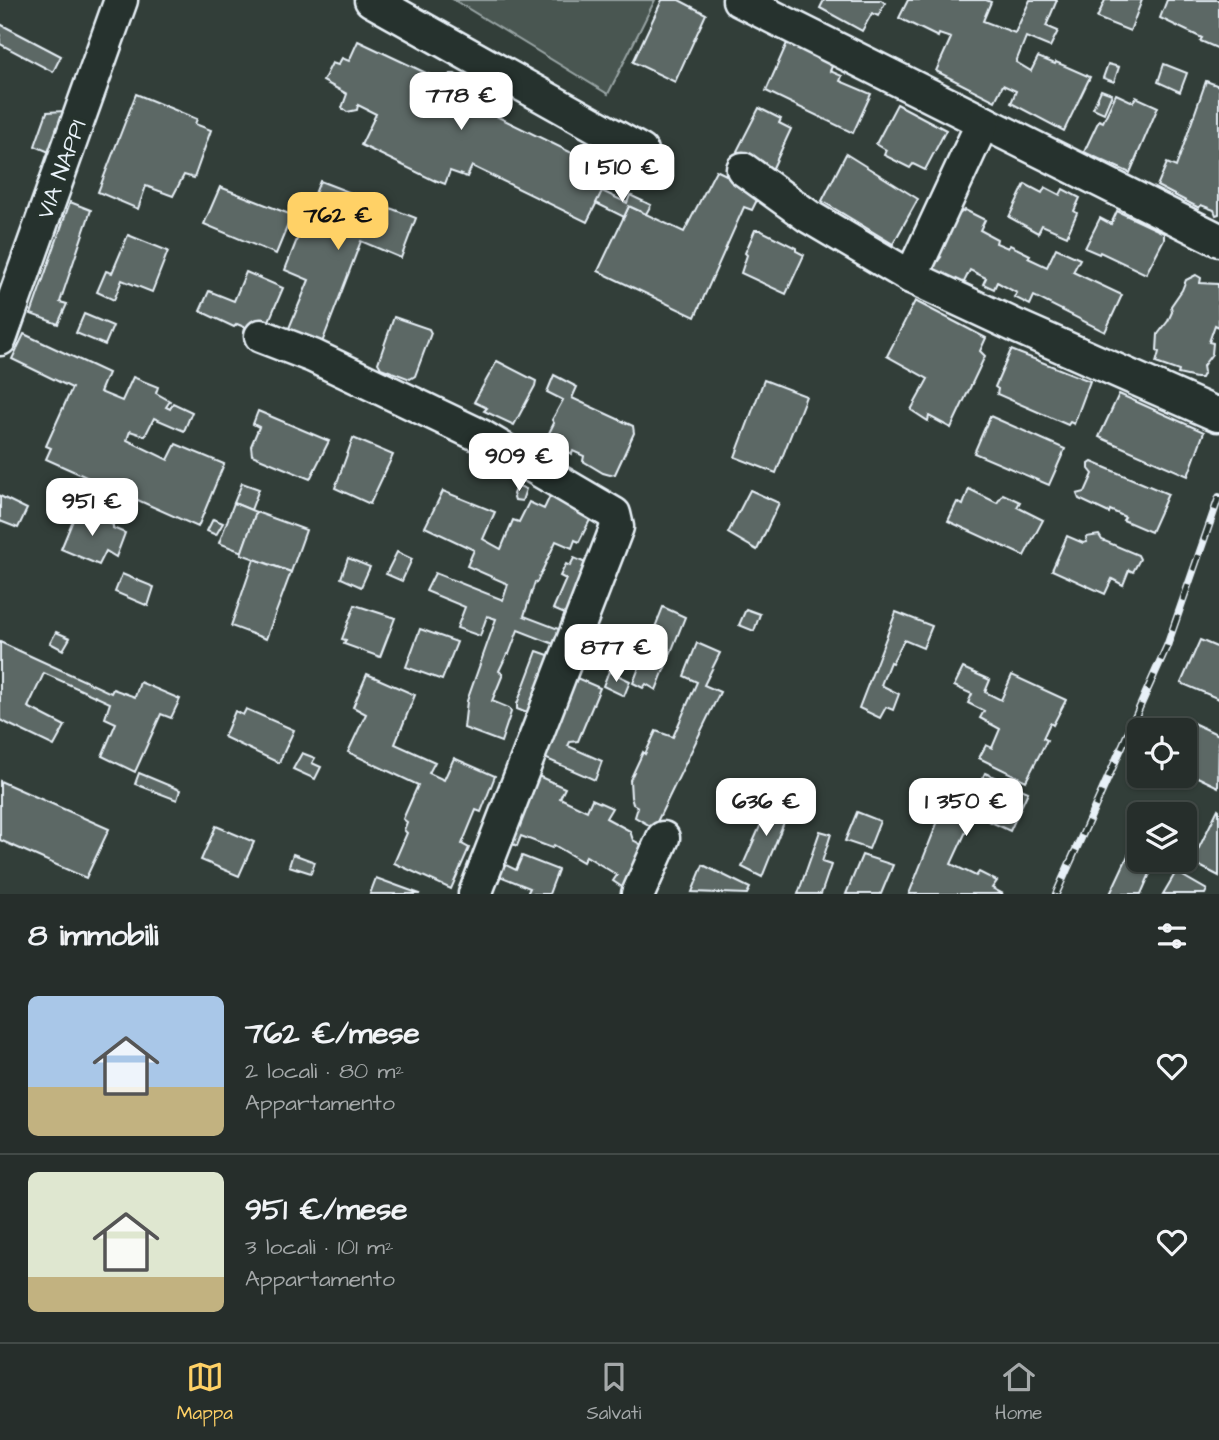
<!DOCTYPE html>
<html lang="it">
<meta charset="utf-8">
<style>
:root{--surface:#262e2b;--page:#2e3633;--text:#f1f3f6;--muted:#a4a8a9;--line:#424a47;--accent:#ffd166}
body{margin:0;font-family:"Architects Daughter",sans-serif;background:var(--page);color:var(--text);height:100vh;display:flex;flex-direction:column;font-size:26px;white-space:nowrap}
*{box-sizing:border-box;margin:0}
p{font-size:23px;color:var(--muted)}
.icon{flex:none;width:38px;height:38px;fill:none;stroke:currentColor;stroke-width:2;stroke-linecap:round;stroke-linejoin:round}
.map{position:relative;height:894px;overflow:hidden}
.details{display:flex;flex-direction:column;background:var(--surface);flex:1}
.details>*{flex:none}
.controls{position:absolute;left:1127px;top:718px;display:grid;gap:14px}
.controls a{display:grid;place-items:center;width:70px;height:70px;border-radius:10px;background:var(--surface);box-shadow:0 2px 5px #0004,0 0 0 2px var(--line);font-size:35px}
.price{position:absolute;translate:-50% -60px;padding:0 16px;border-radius:14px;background:#fff;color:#222;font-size:23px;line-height:46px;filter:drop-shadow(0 2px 4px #0008)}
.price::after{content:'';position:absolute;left:50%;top:42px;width:21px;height:16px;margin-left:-10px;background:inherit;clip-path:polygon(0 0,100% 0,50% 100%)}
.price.selected{background:var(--accent);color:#111}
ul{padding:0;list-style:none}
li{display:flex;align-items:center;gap:21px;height:175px;padding:0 28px}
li+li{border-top:2px solid var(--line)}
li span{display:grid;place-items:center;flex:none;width:196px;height:140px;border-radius:10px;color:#555}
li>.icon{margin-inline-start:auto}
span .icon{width:84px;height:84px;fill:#fffc;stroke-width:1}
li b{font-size:30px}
h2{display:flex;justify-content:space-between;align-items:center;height:84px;padding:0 28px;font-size:30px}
.tab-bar{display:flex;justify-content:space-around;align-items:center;height:98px;border-top:2px solid var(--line);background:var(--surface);font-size:19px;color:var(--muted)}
.tab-bar a{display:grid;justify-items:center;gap:4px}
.tab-bar .selected{color:var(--accent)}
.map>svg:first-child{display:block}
</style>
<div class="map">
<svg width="1219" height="894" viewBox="0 0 1219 894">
<rect width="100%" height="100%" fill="#323e39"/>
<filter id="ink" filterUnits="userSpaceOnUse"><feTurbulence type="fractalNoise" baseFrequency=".0143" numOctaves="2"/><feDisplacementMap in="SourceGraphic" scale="14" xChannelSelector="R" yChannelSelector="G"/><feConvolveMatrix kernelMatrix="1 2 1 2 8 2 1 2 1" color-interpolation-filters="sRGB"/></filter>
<g filter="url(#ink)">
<polygon fill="#495651" stroke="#98a4a4" stroke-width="2" points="454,0 655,0 608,94"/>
<g fill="#5c6865" stroke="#e8f1f8" stroke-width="2">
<polygon points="662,0 679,0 706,14 675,82 633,62"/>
<polygon points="824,0 881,0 885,3 878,16 872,13 862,31 820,8"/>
<polygon points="908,0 986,0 991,2 983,21 1015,33 1030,0 1057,0 1046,26 1058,31 1050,47 1026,37 1016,62 1031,71 1038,57 1055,64 1056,62 1090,77 1064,131 1011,103 1016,91 1003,85 995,101 936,71 951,38 939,34 938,37 899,18"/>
<polygon points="1105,0 1142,0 1130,31 1097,18"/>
<polygon points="1167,0 1219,0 1219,49 1203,42 1200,41 1202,38 1160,18"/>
<polygon points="0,24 61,56 53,72 0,44"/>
<polygon points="358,41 443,81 450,74 455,74 463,79 499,94 502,99 494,115 580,157 585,149 593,148 597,151 599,163 613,170 587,222 472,166 467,177 450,171 445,184 435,180 435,181 361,145 376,114 358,105 357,110 347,112 342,108 347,94 323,81 332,63 338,65 342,58 349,61"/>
<polygon points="787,43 833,64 830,71 842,76 840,81 871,94 853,133 766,91"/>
<polygon points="1108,64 1119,67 1114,82 1103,78"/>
<polygon points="1164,64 1187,73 1180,92 1158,82"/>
<polygon points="1206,81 1219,86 1219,214 1216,215 1214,210 1201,205 1199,208 1157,186 1167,163 1176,167"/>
<polygon points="1101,90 1112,94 1104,113 1093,108"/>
<polygon points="136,94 197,119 195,124 211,130 194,178 184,175 173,196 146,186 138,209 98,192"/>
<polygon points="1116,94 1133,102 1136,97 1158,107 1130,173 1084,152 1099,120 1103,122"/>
<polygon points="897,104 946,130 925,170 913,164 910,168 884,155 886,150 876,144"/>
<polygon points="759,108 781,119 779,123 791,129 772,170 737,151"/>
<polygon points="64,111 49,152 35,146 47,112"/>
<polygon points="846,154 918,199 893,244 822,201"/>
<polygon points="716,170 761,192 752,210 744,207 695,317 598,271 629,206 684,232"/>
<polygon points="320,181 416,218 401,258 361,241 320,348 287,333 309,280 285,270"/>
<polygon points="1025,184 1042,193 1045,187 1060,195 1063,189 1080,198 1074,211 1077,213 1067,236 1042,225 1038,233 1009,217"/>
<polygon points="220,187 292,215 276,254 204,224"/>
<polygon points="602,191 627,203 630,195 651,205 646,214 629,206 624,217 596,203"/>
<polygon points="70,202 91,210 60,302 67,304 58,324 31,314"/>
<polygon points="965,210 985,220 980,230 997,239 996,243 1008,248 1010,245 1030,255 1028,258 1047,267 1056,248 1080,259 1073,272 1122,295 1105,332 1034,296 1030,305 1014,297 1017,293 997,282 994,289 983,284 986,278 970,270 962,286 931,270 941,257 937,255 957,219 956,216"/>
<polygon points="1117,211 1164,233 1164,239 1146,274 1100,252 1099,254 1085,248 1100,218 1111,224"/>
<polygon points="755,230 760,230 796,248 796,251 804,255 786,294 741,273 747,255 745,253"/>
<polygon points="128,235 168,251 152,292 122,280 114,300 97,292 106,271 112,273"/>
<polygon points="246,272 283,288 263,335 237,324 234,327 200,311 209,291 234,301"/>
<polygon points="1196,275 1201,278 1200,283 1218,284 1219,327 1215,325 1209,342 1213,343 1212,354 1203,366 1204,372 1201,378 1196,378 1178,374 1179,371 1156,363 1159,352 1157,351 1158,334 1168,321 1172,312 1171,306 1182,290 1186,280"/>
<polygon points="915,301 986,338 980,351 985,356 951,428 929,416 928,421 911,410 928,379 887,356"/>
<polygon points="84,314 113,326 105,345 76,333"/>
<polygon points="394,317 429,329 431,333 415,376 410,379 381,368 378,363"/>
<polygon points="24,334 108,373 100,392 122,401 133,377 158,387 156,393 170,401 166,407 170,409 173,403 192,412 184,431 154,418 145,436 130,431 127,440 168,460 176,444 224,464 198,527 46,459 51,448 46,446 72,388 12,359"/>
<polygon points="1011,350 1090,381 1074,424 1070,422 1068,425 997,394 998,389 995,387"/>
<polygon points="497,361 536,381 535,386 514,425 484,411 487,408 474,402"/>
<polygon points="554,375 577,387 572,398 633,426 634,433 615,474 610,475 603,473 583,461 584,456 573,451 572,454 549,442 547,437 554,423 552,420 563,400 547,392"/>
<polygon points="764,380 806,396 776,473 735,457"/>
<polygon points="1119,394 1204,432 1188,476 1099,437"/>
<polygon points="258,411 329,441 310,479 252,455 251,446 259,427 253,424"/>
<polygon points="990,416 1065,449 1049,485 974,453"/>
<polygon points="353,438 393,455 370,504 335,488"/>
<polygon points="1092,462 1168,494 1151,532 1123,520 1125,517 1110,510 1109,513 1079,499 1077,494 1085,492 1093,474 1089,469 1089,464"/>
<polygon points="242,483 259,489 251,510 234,503"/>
<polygon points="517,485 526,489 522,501 515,500 513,494"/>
<polygon points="969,489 997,503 1003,494 1020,502 1017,507 1043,520 1024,556 948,521 957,502 963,505"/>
<polygon points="553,490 594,512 579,542 575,540 572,548 556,541 537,582 535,582 524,616 569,633 564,648 518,630 509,654 507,654 499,671 503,674 492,701 509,708 511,712 501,742 464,728 467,701 496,619 487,616 480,636 457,628 465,607 426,591 435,573 503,600 508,584 467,566 474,550 425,527 443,491 495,512 483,539 501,549 513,520 519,522 529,502 544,509"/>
<polygon points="750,490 779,503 757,550 728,533"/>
<polygon points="0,496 27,509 18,528 0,521"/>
<polygon points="234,503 256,512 242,552 219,543"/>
<polygon points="78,508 113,525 113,528 125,533 116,557 106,551 99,565 61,549"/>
<polygon points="256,512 306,530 291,572 241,554"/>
<polygon points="213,519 223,523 216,535 207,531"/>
<polygon points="1099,535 1102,540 1138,555 1140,559 1133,572 1129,570 1123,585 1112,579 1105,594 1052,570 1067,536 1083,543 1087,542 1086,537"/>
<polygon points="397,552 412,559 402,581 386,574"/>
<polygon points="348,558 370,567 361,587 341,578"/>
<polygon points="574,558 595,567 574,618 553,609 566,579 560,576 566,564 570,566"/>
<polygon points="254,559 291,572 266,639 231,626"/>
<polygon points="122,574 154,587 148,606 115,592"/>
<polygon points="355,605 395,618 380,657 344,644 346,640 342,639"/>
<polygon points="663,607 685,617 656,690 646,684 643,688 633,683"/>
<polygon points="746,609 760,614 754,631 739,625"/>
<polygon points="896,612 932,626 923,648 904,640 892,663 890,662 881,685 899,694 893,710 886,707 880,718 859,708"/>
<polygon points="420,629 457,642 442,680 406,667"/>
<polygon points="56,632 70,638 63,650 50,643"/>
<polygon points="1200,640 1219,648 1219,699 1181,683"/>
<polygon points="0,642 111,693 113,689 135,697 140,682 180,699 171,718 161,714 135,772 102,756 116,723 105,718 110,703 44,673 28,707 65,726 54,746 0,720"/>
<polygon points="697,643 720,653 704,685 720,692 654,828 635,817 638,807 633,804 631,797 630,780 643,752 645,754 656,731 673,737 697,682 684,676"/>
<polygon points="537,651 560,659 537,717 517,709 517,704"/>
<polygon points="963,668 990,680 985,692 1001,700 1012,675 1066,700 1053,725 1050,723 1043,738 1047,740 1026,781 979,758 986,745 992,748 1000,729 980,718 984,711 968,703 972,694 954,686"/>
<polygon points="609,671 630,681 624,696 603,686"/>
<polygon points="367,674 415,695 395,744 435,762 429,773 444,780 454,758 495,776 481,812 476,810 462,844 469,848 451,889 394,863 407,833 404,830 407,822 403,819 418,785 348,752 366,714 353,707"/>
<polygon points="572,676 600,688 578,741 570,742 568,746 602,761 595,780 540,756"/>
<polygon points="246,709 294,730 279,763 224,737 235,711 243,715"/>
<polygon points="1182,718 1219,735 1218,787 1185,771 1185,730 1177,730"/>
<polygon points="302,753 315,758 312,763 321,767 315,779 293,769"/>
<polygon points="139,773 180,790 177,800 135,784"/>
<polygon points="985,773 1028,792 1010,831 974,814 951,864 976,876 979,872 997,881 992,888 1003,894 909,894 946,801 955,804 965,787 976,792"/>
<polygon points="536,775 565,788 560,798 587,811 592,799 612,808 606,818 630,831 633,840 649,849 625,889 613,881 617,875 586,856 583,862 554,845 552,848 521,836 517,846 510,843"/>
<polygon points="0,781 109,829 86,878 0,840"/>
<polygon points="772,799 790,807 762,877 742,867"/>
<polygon points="1218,809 1219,810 1219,876 1192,862"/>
<polygon points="857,812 880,821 869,849 845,841"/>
<polygon points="216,826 254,842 239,876 201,860"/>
<polygon points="820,831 831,834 822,862 831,865 821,894 798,894"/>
<polygon points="1131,849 1139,852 1139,859 1156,860 1141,894 1110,894"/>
<polygon points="293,854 315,862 311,873 289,866"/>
<polygon points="862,855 893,865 881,894 846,894"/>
<polygon points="522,856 558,870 549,894 527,894 530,888 497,875 502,863 516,870"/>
<polygon points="703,865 750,888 747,894 692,892"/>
<polygon points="1176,872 1207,890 1205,894 1163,894"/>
<polygon points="376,878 420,894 370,894"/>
</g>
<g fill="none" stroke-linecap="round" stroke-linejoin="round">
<defs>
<g id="minor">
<polyline points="371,0 641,151"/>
<polyline points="739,0 1219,240"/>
<polyline points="743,169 808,216 911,277 1018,327 1218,415 1219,413"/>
<polyline points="911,277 983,122"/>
<polyline points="261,336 313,356 481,436 614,514 617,527 475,894"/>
<polyline points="0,339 121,0"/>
<polyline points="638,894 663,838"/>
</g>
</defs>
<use href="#minor" stroke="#e8f1f8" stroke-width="37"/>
<use href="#minor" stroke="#26332d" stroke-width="32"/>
<defs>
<polyline id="rail" points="1056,894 1167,646 1219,497"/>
</defs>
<use href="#rail" stroke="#e8f1f8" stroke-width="8"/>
<use href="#rail" stroke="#26332d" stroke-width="5" stroke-dasharray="16" stroke-linecap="butt"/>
</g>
</g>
<g text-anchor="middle" stroke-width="7" stroke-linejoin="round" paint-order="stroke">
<g font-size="23" fill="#e8f1f8" stroke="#26332d">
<text transform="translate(61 169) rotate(-70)" y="8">VIA NAPPI</text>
</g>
</g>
</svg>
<div class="controls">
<a><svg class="icon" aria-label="locate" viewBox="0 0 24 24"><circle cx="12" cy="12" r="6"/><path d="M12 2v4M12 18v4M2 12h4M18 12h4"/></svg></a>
<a><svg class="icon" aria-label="layers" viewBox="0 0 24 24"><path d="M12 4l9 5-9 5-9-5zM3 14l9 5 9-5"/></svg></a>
</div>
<b class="price" style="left:461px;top:132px">778 €</b>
<b class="price" style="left:622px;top:204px">1 510 €</b>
<b class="price selected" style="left:338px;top:252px">762 €</b>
<b class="price" style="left:519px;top:493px">909 €</b>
<b class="price" style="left:92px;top:538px">951 €</b>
<b class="price" style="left:616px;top:684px">877 €</b>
<b class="price" style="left:766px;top:838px">636 €</b>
<b class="price" style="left:966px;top:838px">1 350 €</b>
</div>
<section class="details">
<h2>8 immobili<svg class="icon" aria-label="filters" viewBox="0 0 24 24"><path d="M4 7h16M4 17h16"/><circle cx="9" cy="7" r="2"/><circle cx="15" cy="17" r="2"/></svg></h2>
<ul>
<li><span style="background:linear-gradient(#a9c7e8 65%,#c2b280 0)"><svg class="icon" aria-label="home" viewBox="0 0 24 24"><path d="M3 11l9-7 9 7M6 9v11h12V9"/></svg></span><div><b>762 €/mese</b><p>2 locali · 80 m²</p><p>Appartamento</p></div><svg class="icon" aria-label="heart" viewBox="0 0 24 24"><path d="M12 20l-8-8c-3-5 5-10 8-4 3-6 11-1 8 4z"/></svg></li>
<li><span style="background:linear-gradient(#dfe7d0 75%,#c2b280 0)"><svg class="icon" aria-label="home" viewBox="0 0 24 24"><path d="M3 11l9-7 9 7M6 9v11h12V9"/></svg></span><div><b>951 €/mese</b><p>3 locali · 101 m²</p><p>Appartamento</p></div><svg class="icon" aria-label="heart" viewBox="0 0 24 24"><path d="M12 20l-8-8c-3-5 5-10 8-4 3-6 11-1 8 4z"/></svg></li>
</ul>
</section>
<nav class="tab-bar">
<a class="selected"><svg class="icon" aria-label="map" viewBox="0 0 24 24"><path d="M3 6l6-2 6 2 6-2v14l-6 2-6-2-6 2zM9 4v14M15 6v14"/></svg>Mappa</a>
<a><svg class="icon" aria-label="saved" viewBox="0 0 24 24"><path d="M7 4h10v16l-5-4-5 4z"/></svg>Salvati</a>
<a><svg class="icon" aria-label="home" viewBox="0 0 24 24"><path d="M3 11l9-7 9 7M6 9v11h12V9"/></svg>Home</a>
</nav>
